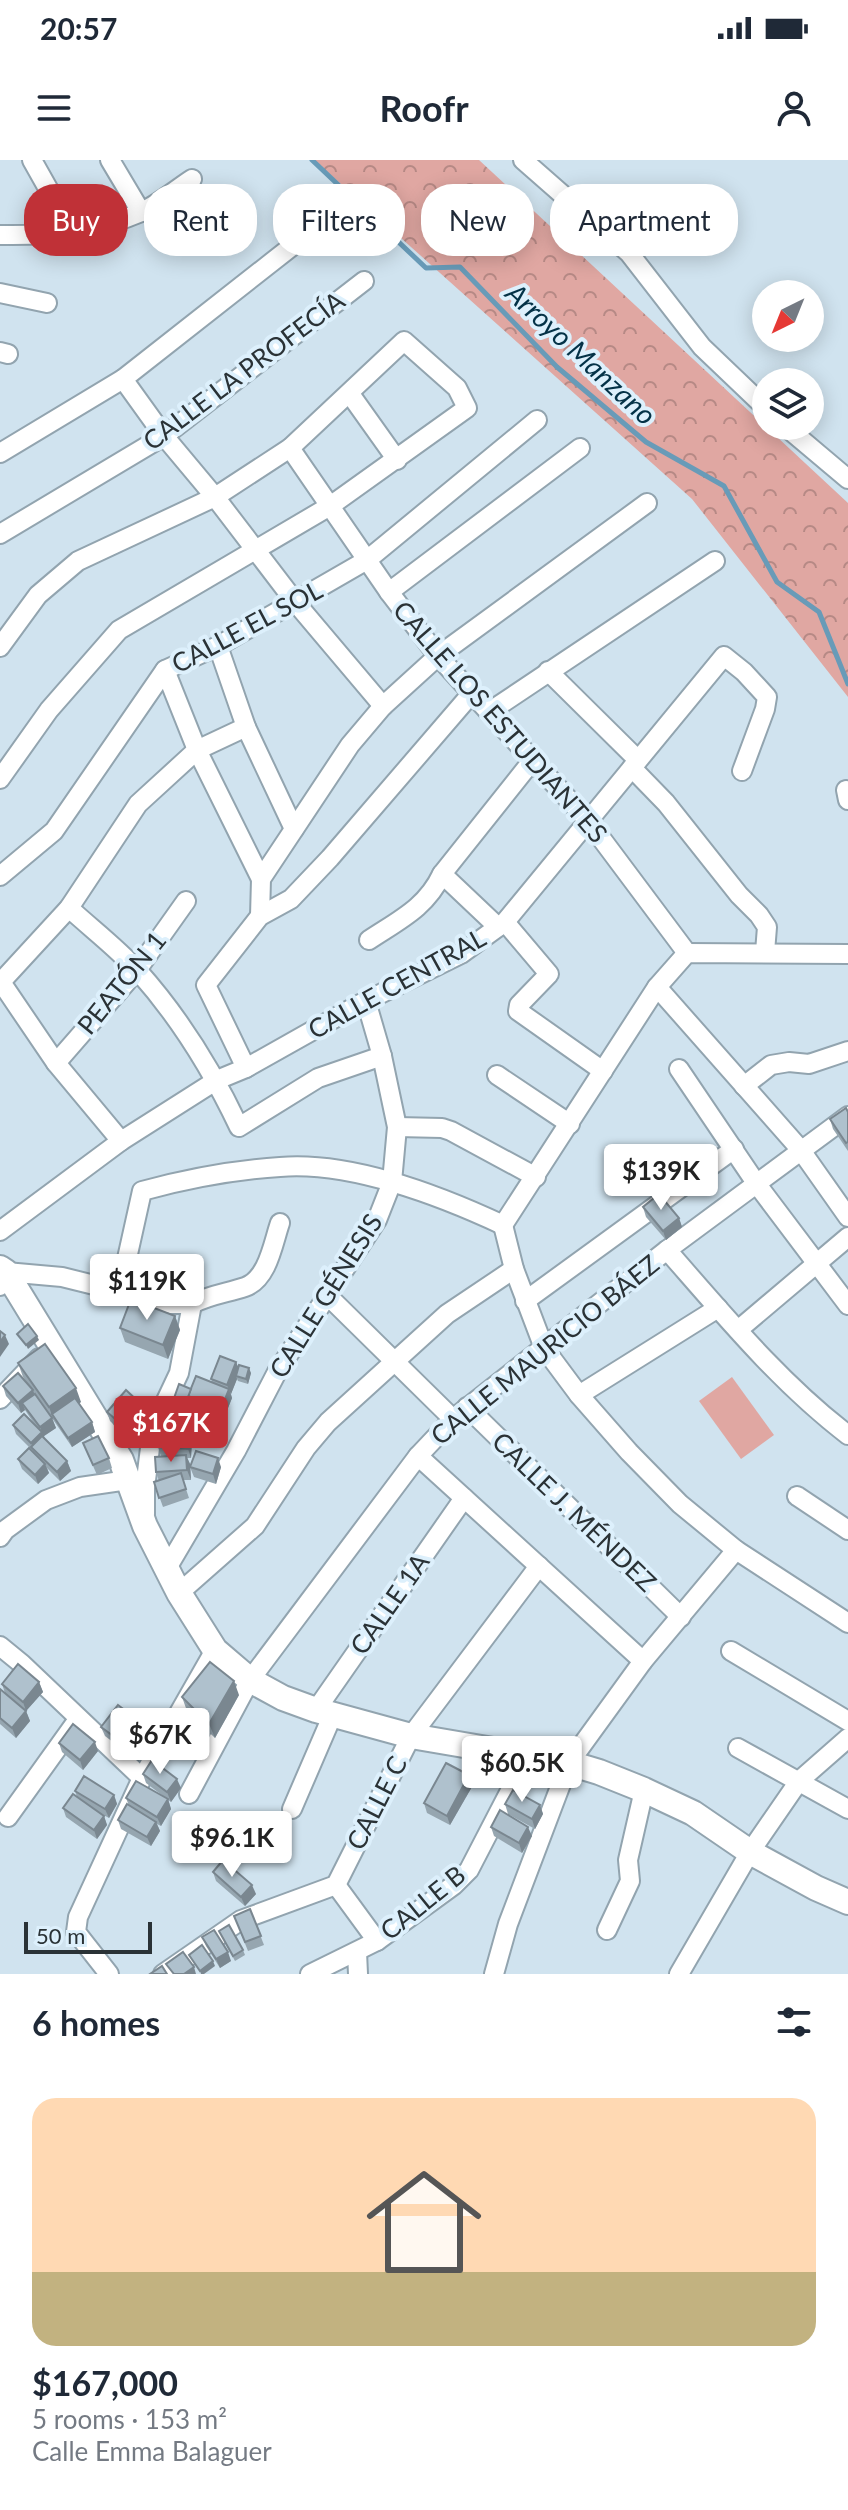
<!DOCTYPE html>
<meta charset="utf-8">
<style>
:root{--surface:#fff;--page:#f6f6f7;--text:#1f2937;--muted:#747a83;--line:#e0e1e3;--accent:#c03137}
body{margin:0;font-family:Lato,sans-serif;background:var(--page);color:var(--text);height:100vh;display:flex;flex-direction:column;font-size:30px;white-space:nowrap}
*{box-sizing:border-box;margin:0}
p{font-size:26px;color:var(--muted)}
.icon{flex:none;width:44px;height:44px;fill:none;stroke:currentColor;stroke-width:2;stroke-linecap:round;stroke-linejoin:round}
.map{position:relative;height:1814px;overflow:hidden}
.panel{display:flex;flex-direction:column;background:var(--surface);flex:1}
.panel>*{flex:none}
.hud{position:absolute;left:24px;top:24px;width:800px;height:72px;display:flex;gap:16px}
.needle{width:52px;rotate:223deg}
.tools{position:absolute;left:752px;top:120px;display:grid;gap:16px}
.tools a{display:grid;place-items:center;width:72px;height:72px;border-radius:50%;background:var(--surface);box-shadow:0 4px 20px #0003;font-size:40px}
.scale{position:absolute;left:24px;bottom:20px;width:128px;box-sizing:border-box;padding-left:8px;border:4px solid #2a3236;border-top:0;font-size:22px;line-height:28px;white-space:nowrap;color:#2a3236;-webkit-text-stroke:6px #ddf0fc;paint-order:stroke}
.price{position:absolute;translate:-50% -68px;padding:0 18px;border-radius:8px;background:#fff;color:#222;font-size:26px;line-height:52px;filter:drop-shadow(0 2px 4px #0008)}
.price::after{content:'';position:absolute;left:50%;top:48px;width:24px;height:18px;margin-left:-12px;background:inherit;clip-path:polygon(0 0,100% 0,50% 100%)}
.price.current{background:var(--accent);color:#fff}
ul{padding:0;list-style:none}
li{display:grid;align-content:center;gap:16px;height:424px;padding:0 32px}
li+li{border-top:2px solid var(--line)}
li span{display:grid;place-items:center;height:248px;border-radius:24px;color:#555}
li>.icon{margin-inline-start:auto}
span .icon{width:144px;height:144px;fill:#fffc;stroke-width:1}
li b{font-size:34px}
h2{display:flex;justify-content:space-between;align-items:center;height:96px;padding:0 32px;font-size:34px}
.pill{padding:0 28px;border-radius:32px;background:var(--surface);box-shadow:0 4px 20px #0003;font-size:28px;line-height:72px}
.pill.current{background:var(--accent);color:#fff}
.status{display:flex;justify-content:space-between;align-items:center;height:56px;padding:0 40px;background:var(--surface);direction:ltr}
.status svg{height:22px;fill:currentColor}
header{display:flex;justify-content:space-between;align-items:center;height:104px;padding:0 32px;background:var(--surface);font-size:36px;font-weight:700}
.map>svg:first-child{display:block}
</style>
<div class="status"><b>20:57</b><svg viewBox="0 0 49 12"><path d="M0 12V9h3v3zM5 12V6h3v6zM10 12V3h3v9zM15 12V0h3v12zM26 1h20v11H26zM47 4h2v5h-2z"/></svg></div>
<header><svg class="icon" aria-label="menu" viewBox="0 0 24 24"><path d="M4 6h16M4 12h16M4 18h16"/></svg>Roofr<svg class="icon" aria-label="person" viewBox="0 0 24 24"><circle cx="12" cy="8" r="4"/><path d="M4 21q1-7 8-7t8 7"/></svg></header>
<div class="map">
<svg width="848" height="1814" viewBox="0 0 848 1814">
<defs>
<pattern id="forest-crowns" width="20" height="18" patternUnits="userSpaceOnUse" patternTransform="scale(2)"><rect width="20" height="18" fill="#e0a7a2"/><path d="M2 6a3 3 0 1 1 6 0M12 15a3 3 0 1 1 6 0" fill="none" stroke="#b68985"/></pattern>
</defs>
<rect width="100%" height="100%" fill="#d0e3ef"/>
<polygon fill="url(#forest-crowns)" points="314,0 479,0 848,343 848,537 692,339"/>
<polygon fill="#e0a7a2" points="732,1217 774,1275 741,1299 699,1241"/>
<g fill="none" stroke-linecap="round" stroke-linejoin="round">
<polyline stroke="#689bb8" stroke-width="5" points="312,0 426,108 460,107 557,207 646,282 724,326 777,422 819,452 848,524"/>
<defs>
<g id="street">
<polyline points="32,0 73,73"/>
<polyline points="110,0 141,52"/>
<polyline points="523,0 629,93 702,187 766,248"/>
<path d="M 0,75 C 47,76 95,72 139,53 C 158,45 175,30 192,19"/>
<polyline points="0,133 47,143"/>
<polyline points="0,192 8,194"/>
<polyline points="123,219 164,276 215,337 296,443 383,546"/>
<polyline points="350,234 397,300"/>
<polyline points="785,266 848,319"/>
<polyline points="290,288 389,432 438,496 589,662 687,793"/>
<polyline points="0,293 123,219 328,58"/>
<polyline points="0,374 164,276 364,121"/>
<polyline points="389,432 580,288"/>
<polyline points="218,486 246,567 294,669"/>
<polyline points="0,487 38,435 78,401 215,337 290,288 404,181 457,228 467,248 330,346 119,470 49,550 0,619"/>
<polyline points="165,510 197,590 261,719"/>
<polyline points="548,511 638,600"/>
<polyline points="489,552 715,401"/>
<polyline points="632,608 666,643 739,735 759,755 767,767 765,792"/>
<polyline points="846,630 848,640"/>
<polyline points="0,716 54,671 165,510 218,486 367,400 537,260"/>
<path d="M 69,748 C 92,769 117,788 138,811 C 180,858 212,910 239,967 L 318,918 L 382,896"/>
<polyline points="260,756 261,719 350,585 383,546 438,496 647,343"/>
<polyline points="505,762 549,814 519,845 518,851 603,911"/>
<polyline points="498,767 442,714 532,601"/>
<path d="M 369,780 C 399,760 426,748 442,714"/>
<polyline points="1,822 56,903 121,981"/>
<polyline points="0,823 69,748 138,644 197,590 246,567"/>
<polyline points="657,827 800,989 848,1057"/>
<polyline points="56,903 137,810 186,741"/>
<polyline points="246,908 206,825 260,756 291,739 330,698 472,533"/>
<polyline points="679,909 756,1023 848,1145"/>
<polyline points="497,915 570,964"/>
<polyline points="744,926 771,905 789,902 809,904 848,891"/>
<polyline points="397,967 442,968 451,971 536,1017"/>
<polyline points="503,1065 514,1109 544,1188 579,1235 629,1292 680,1344 736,1390 848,1463"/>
<polyline points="503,1065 657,827 687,793 848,794"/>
<polyline points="0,1071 121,981 217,920 246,908 358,845 461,794 505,762 724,496 744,512 767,537 765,549 742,611"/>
<path d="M 667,1090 C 724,1155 780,1223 848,1275"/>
<polyline points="0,1126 6,1112 62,1117 171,1144 192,1144"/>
<path d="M 120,1130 L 142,1031 C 186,1019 234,1010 280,1007 C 350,1001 441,1036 503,1065"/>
<polyline points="326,1134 453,1259"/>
<polyline points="525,1141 734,989"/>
<path d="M 192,1144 C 209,1135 227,1133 245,1127 C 268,1119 273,1083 280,1063"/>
<polyline points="738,1170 848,1077"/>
<polyline points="579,1235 718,1148"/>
<polyline points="0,1239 39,1198"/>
<polyline points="467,1247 681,1457"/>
<polyline points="418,1296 643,1501"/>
<polyline points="797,1336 848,1370"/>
<polyline points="145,1354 145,1328 151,1280 155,1264 179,1213 192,1144"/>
<polyline points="0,1377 5,1370 46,1340 80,1327 128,1320"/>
<polyline points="166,1410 236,1291 277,1212 377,1060 392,1022 397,967 382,896 366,841"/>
<polyline points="179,1433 255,1366 306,1288 328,1262 447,1154 514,1109"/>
<polyline points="0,1486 22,1504 142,1618"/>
<polyline points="731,1491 848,1561"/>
<polyline points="316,1550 464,1338"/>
<polyline points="738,1588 848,1649"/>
<polyline points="189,1634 250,1520 418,1296 453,1259 667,1090 848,956"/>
<polyline points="292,1649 333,1554"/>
<polyline points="8,1657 74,1565"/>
<polyline points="336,1725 377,1781"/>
<polyline points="607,1770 630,1721 628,1700 644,1630"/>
<polyline points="357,1792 358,1814"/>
<polyline points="109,1814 76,1772 78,1757 142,1618 215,1490"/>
<polyline points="163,1814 241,1760 336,1725 411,1576 539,1406"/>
<polyline points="310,1814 377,1781 454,1725 469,1710 527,1598"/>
<polyline points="494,1814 508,1764 569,1603 643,1501 736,1390"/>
<polyline points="679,1814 750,1692 799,1621 848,1578"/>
</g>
<polyline id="secondary" points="0,1108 6,1112 121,1300 145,1366 179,1433 215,1490 250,1520 283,1538 316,1550 411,1576 569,1603 599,1612 644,1630 693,1653 750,1692 816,1728 848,1742"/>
</defs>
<use href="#street" stroke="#92a4af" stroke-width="22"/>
<use href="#secondary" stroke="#92a4af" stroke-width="28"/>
<use href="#street" stroke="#fff" stroke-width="18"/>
<use href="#secondary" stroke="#fff" stroke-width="24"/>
</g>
<g fill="#96a6b0">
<polygon points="848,952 848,991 833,969 830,959"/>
<polygon points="643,1047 679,1058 682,1067 666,1080 646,1057"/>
<polygon points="175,1156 180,1170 168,1199 125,1182 120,1168"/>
<polygon points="236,1202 238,1208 251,1213 248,1224 238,1221 237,1219 231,1234 232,1238 224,1258 192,1245 190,1241 188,1246 206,1252 210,1261 203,1282 192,1279 191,1298 187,1298 190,1304 191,1320 183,1320 189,1338 163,1347 154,1322 159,1321 156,1312 161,1296 158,1287 168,1268 165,1262 191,1229 212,1222 211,1219"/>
<polygon points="18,1203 81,1242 79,1243 92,1262 95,1272 72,1287 54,1261 33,1231 52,1258 56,1268 44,1276 45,1280 67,1301 71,1311 60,1321 47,1308 49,1313 38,1324 22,1309 18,1299 33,1291 16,1274 13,1265 35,1265 25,1250 21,1253 6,1236 3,1226 30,1227 23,1217"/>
<polygon points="140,1243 143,1252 124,1274 110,1261 107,1252"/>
<polygon points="83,1283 109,1298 112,1308 97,1315"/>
<polygon points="190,1307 221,1307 216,1324 194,1317"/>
<polygon points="39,1522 43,1532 26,1551 30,1561 16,1578 0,1564 0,1529 5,1533 2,1524"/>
<polygon points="239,1535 215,1578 187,1551 182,1537"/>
<polygon points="101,1567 155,1580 138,1601 105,1576"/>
<polygon points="59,1583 98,1591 83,1610 62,1592"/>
<polygon points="143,1614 181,1628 171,1642 146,1623"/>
<polygon points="473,1625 450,1665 427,1653 424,1643"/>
<polygon points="75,1631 114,1635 117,1644 109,1658 98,1652 104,1656 107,1665 97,1679 66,1657 63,1648 77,1637"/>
<polygon points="126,1638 168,1639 171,1649 161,1666 157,1664 160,1671 151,1686 121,1669 118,1660 129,1646"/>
<polygon points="505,1644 540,1645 543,1654 535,1669 508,1654"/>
<polygon points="491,1667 532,1676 522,1693 494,1676"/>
<polygon points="213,1712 256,1734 245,1746 216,1721"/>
<polygon points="250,1749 264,1785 248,1791 234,1756"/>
<polygon points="219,1771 243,1790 245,1795 235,1801"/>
<polygon points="202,1777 231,1801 220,1808 206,1786"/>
</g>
<g fill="#7a8790">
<polygon points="679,1058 682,1067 666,1080 663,1071"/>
<polygon points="175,1156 180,1170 168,1199 163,1185"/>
<polygon points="5,1175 9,1184 0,1197 0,1182"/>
<polygon points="37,1176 39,1180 28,1189 26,1185"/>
<polygon points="236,1202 240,1211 236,1216 237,1219 231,1234 227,1225"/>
<polygon points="249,1208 251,1213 248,1224 246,1219"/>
<polygon points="76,1228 81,1242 56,1260 52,1254 54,1261 49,1247"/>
<polygon points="229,1229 232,1238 224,1258 221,1249"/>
<polygon points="33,1230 36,1239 22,1243 25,1250 21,1253 18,1243"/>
<polygon points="140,1243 143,1252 124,1274 121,1264"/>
<polygon points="206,1252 210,1261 203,1282 200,1273"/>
<polygon points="52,1258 56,1268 44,1276 45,1281 34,1289 31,1283 42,1272 40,1267"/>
<polygon points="92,1262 95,1272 72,1287 68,1278"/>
<polygon points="189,1270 192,1280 191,1298 188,1289"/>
<polygon points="186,1295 190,1304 191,1320 187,1310"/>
<polygon points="218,1298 221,1307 216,1324 213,1314"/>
<polygon points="67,1301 71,1311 60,1321 57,1312"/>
<polygon points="45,1304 49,1313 38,1324 35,1315"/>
<polygon points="234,1521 239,1535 215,1578 209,1564"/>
<polygon points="39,1522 43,1532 26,1551 23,1542"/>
<polygon points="26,1551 30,1561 16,1578 12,1568"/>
<polygon points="151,1570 155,1580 138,1601 135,1592"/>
<polygon points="95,1582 98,1591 83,1610 80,1600"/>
<polygon points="469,1615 473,1625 450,1665 447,1656"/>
<polygon points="177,1619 181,1628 171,1642 167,1632"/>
<polygon points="114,1635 117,1644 109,1658 105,1649"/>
<polygon points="168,1639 171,1649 161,1666 157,1657"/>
<polygon points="540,1645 543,1654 535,1669 532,1659"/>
<polygon points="104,1656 107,1665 97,1679 94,1670"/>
<polygon points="156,1662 160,1671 151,1686 147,1677"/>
<polygon points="528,1667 532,1676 522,1693 519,1683"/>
<polygon points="252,1725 256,1734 245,1746 241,1737"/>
<polygon points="228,1792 231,1801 220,1808 216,1799"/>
<polygon points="213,1801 215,1806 204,1814 201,1814 200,1811"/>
<polygon points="194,1807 196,1814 184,1814"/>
</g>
<g fill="#afc1cd" stroke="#7a8790" stroke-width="2">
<polygon points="846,948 848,952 848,982 846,983 830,959"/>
<polygon points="659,1034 679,1058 663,1071 643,1047"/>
<polygon points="131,1139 175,1156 163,1185 120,1168"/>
<polygon points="28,1164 37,1176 26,1185 17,1174"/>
<polygon points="0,1171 5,1175 0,1182"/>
<polygon points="45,1184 76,1228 49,1247 18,1203"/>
<polygon points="220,1196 236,1202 227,1225 211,1219"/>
<polygon points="239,1205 249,1208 246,1219 236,1216"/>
<polygon points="18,1213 33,1230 18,1243 3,1226"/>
<polygon points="196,1216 229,1229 221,1249 188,1236"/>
<polygon points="179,1224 191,1229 185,1245 173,1241"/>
<polygon points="126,1230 140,1243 121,1264 107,1252"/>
<polygon points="35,1234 52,1258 40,1267 22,1243"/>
<polygon points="75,1238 92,1262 68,1278 52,1254"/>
<polygon points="172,1241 206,1252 200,1273 165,1262"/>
<polygon points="24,1254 42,1272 31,1283 13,1265"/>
<polygon points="159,1268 189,1270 188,1289 158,1287"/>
<polygon points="42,1276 67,1301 57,1312 31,1287"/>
<polygon points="98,1276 109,1298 93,1305 83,1283"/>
<polygon points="29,1288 45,1304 35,1315 18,1299"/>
<polygon points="196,1291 218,1298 213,1314 190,1307"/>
<polygon points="186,1295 187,1310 156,1312 155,1297"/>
<polygon points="181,1313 186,1329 159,1338 154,1322"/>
<polygon points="210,1502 234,1521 209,1564 182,1537"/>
<polygon points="18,1504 39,1522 23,1542 2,1524"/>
<polygon points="0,1529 26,1551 12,1568 0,1558"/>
<polygon points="118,1545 151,1570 135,1592 101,1567"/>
<polygon points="73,1564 95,1582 80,1600 59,1583"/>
<polygon points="152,1600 177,1619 167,1632 143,1614"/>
<polygon points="446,1603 469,1615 447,1656 424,1643"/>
<polygon points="84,1616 114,1635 105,1649 75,1631"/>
<polygon points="136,1621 168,1639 157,1657 126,1638"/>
<polygon points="513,1630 540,1645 532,1659 505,1644"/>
<polygon points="73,1634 104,1656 94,1670 63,1648"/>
<polygon points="127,1644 156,1662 147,1677 118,1660"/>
<polygon points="500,1650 528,1667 519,1683 491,1667"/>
<polygon points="223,1700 252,1725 241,1737 213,1712"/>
<polygon points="250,1749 261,1776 245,1782 234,1756"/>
<polygon points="229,1765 243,1790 233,1796 219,1771"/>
<polygon points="214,1770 228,1792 216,1799 202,1777"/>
<polygon points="202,1785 213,1801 200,1811 189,1795"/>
<polygon points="183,1792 194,1807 184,1814 174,1814 166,1804"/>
<polygon points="162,1806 167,1814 150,1814"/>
</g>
<g text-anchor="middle" stroke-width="8" stroke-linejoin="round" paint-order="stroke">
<g font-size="26" fill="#2a3236" stroke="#ddf0fc">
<text transform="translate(244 211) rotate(-37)" y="9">CALLE LA PROFECÍA</text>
<text transform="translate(247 467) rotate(-28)" y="9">CALLE EL SOL</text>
<text transform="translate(500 562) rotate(49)" y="9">CALLE LOS ESTUDIANTES</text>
<text transform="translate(122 823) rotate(-51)" y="9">PEATÓN 1</text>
<text transform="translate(397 824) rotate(-29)" y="9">CALLE CENTRAL</text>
<text transform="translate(326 1136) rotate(-58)" y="9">CALLE GÉNESIS</text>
<text transform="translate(545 1190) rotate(-39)" y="9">CALLE MAURICIO BÁEZ</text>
<text transform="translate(574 1352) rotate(44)" y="9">CALLE J. MÉNDEZ</text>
<text transform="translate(390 1444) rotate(-55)" y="9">CALLE 1A</text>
<text transform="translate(377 1643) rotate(-63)" y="9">CALLE C</text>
<text transform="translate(423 1743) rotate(-39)" y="9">CALLE B</text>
</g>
<g font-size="28" font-style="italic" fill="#043247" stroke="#ddf0fc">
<text transform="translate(581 194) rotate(43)" y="10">Arroyo Manzano</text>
</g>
</g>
</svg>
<div class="tools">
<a><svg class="needle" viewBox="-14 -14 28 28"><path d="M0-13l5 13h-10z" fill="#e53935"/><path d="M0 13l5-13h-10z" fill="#747a83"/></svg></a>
<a><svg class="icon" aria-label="layers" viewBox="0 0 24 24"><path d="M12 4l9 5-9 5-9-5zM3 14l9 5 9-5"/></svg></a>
</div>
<div class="scale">50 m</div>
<b class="price" style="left:661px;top:1052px">$139K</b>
<b class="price" style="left:147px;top:1162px">$119K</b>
<b class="price current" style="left:171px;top:1304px">$167K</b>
<b class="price" style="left:160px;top:1616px">$67K</b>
<b class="price" style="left:522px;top:1644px">$60.5K</b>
<b class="price" style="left:232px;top:1719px">$96.1K</b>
<div class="hud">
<a class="pill current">Buy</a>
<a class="pill">Rent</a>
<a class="pill">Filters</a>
<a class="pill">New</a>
<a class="pill">Apartment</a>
</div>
</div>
<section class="panel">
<h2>6 homes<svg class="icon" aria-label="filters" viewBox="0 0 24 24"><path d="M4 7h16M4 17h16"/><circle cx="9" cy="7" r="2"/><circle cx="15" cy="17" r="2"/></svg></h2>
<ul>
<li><span style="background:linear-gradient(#ffd9b3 70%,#c2b280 0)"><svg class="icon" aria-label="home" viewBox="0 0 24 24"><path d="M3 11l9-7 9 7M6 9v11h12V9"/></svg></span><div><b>$167,000</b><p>5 rooms · 153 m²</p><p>Calle Emma Balaguer</p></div></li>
</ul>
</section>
